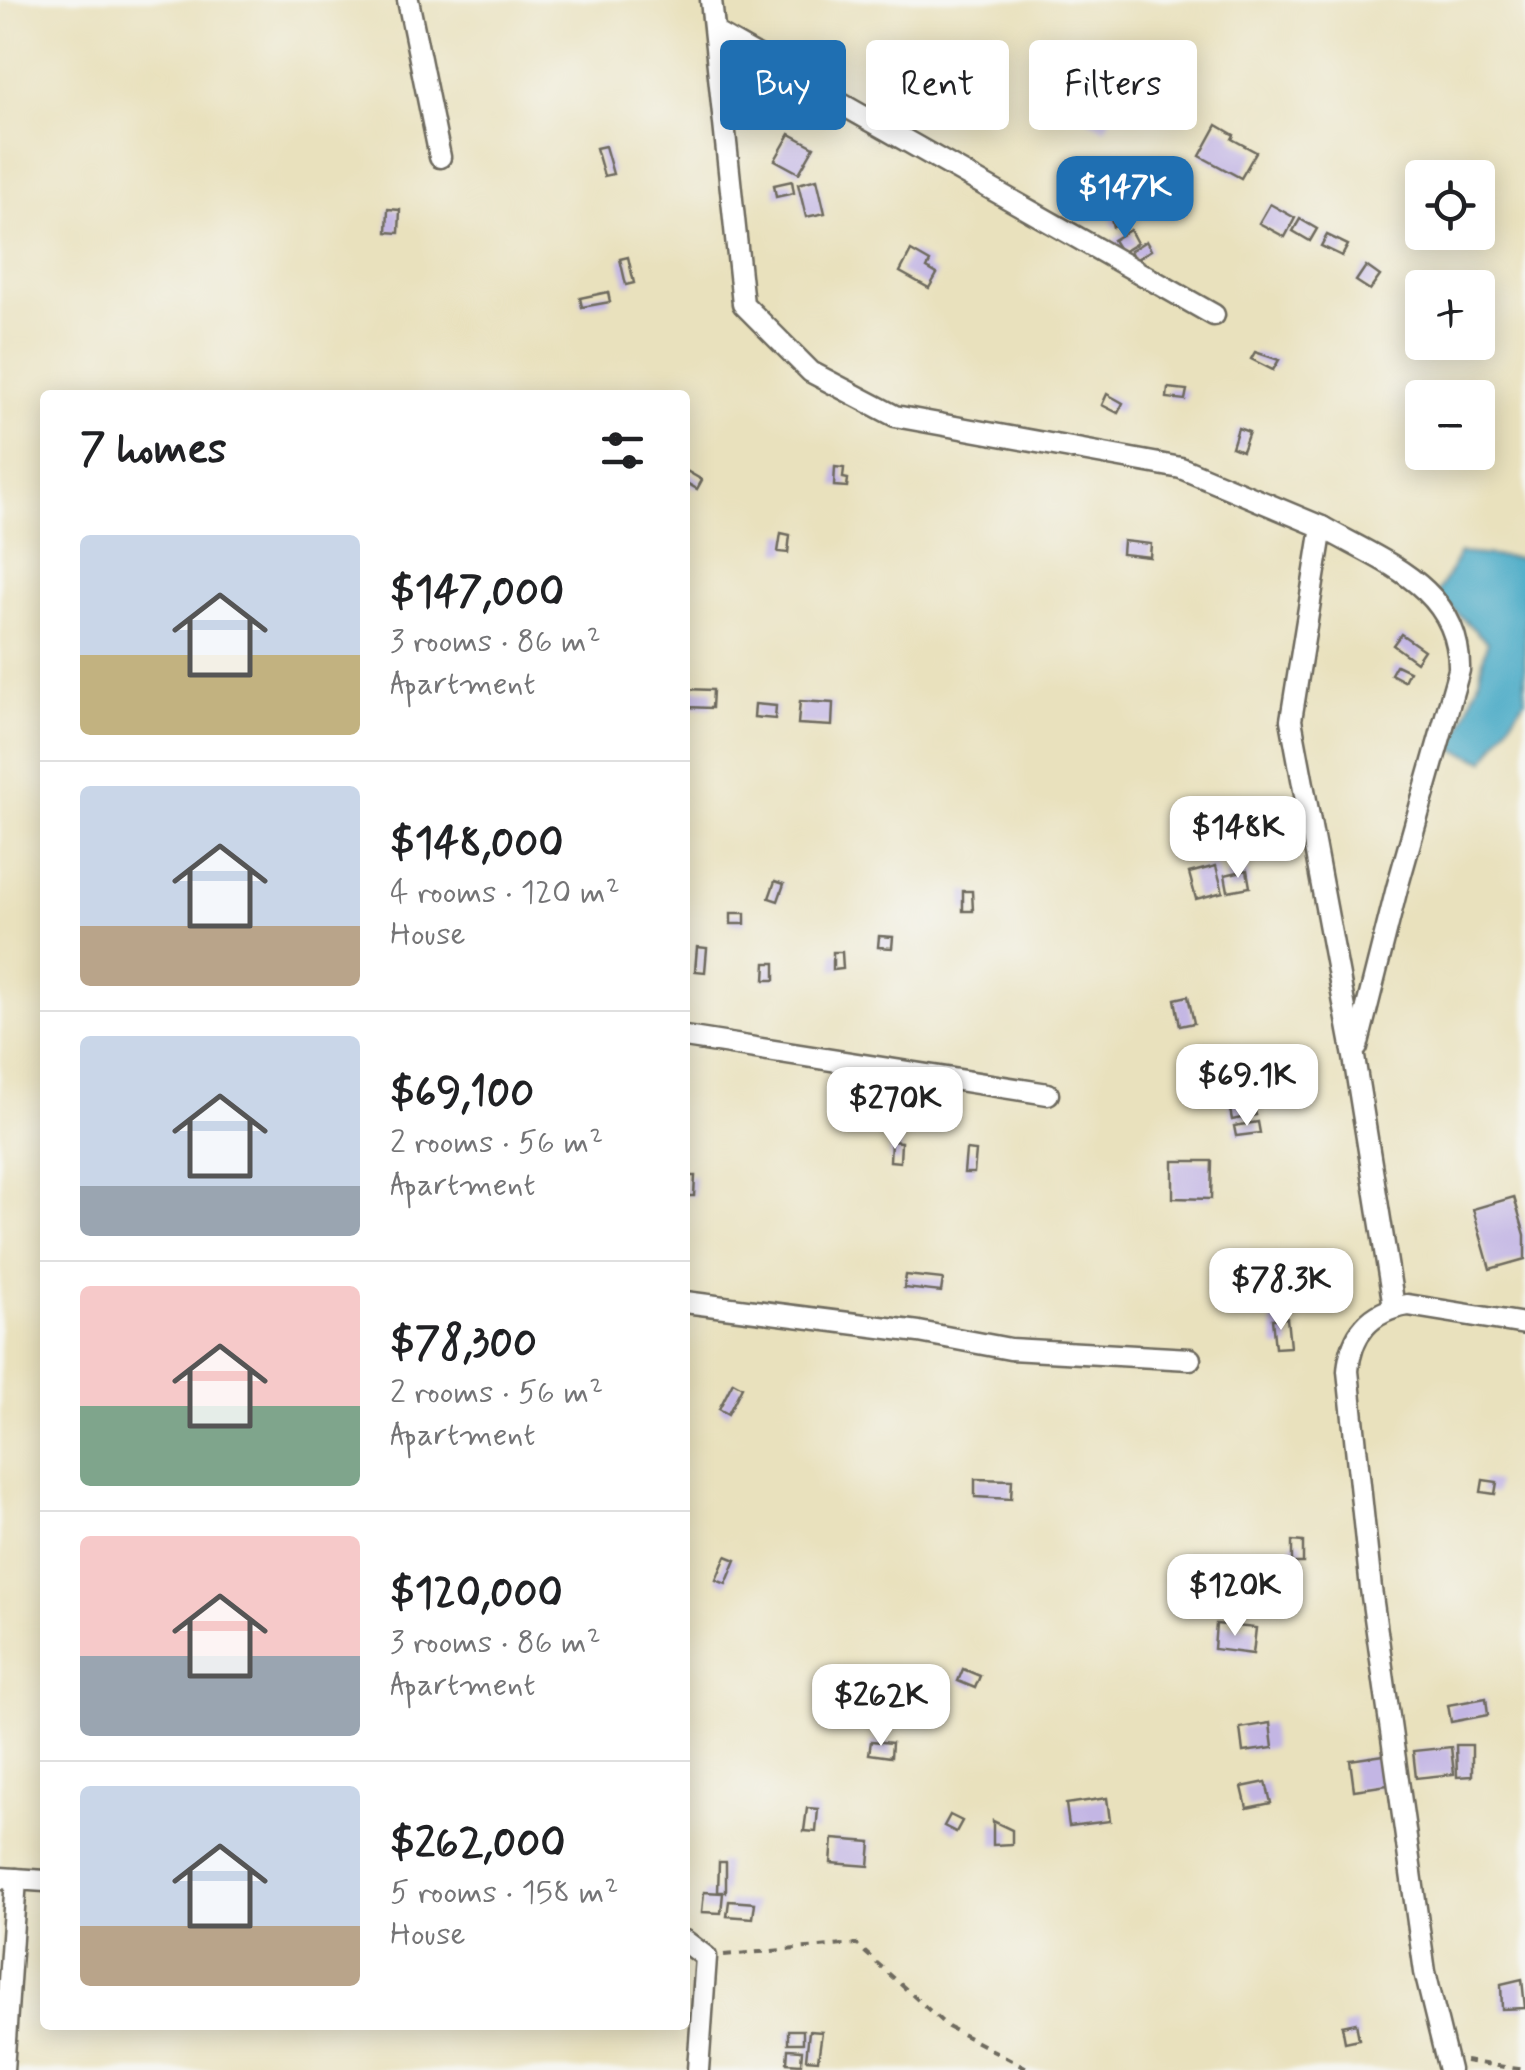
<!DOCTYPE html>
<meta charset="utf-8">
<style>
:root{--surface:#fff;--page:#f6f6f6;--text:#202124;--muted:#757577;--line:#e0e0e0;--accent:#1f6fb2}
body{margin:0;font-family:Mynerve,sans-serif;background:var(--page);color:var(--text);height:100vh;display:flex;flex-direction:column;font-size:38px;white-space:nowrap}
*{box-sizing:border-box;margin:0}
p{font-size:32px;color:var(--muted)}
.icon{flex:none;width:55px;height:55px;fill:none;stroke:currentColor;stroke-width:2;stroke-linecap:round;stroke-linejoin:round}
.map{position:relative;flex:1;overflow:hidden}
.side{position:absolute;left:40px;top:390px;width:650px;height:1640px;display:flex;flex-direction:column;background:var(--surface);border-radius:10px;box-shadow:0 5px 25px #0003}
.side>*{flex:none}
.guide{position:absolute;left:720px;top:40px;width:655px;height:90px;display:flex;gap:20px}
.controls{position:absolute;left:1405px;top:160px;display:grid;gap:20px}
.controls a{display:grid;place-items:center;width:90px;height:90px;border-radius:10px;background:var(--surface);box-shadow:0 5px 25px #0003;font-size:50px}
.price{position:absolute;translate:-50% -85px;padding:0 22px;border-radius:20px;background:#fff;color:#222;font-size:32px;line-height:65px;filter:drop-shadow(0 2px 5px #0008)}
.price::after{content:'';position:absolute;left:50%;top:60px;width:30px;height:22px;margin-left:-15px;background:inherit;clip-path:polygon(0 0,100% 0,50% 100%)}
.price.active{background:var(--accent);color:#fff}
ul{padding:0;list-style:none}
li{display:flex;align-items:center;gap:30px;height:250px;padding:0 40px}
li+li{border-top:2px solid var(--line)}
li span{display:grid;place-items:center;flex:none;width:280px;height:200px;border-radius:10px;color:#555}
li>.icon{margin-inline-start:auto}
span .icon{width:120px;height:120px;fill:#fffc;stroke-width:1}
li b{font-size:42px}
h2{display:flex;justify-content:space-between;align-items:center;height:120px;padding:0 40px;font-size:42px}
.tag{padding:0 35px;border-radius:10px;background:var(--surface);box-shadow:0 5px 25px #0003;font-size:35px;line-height:90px}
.tag.active{background:var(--accent);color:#fff}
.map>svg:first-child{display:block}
</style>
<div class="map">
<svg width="1525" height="2070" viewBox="0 0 1525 2070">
<rect width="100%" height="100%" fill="#f6f6f2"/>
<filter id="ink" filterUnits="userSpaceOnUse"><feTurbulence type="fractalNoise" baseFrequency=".01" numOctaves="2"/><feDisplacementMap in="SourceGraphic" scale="20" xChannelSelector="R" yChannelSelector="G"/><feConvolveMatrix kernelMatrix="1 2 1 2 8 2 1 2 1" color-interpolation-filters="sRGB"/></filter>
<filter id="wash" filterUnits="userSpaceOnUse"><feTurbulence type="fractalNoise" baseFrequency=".0048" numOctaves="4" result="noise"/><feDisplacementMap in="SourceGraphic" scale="40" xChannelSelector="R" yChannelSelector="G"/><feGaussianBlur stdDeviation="2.25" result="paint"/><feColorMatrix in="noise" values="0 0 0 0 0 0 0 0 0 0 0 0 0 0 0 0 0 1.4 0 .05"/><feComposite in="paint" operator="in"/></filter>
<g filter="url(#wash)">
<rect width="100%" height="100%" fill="#e9e1bd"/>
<polygon fill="#45a8c5" stroke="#386a78" stroke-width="2.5" points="1460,553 1525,559 1525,699 1485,761 1453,749 1478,683 1487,642 1437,594"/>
<g id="blocks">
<g fill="#c3b6e4">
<polygon points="1109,78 1137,93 1129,106 1102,92"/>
<polygon points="1098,100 1116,109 1105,129 1088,120"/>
<polygon points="1217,125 1234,135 1232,139 1256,152 1241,178 1200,156"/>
<polygon points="790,134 814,147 799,173 775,160"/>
<polygon points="605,146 613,174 604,176 596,148"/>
<polygon points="817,179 825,213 806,217 798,184"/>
<polygon points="792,181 794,193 776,197 774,185"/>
<polygon points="1122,203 1127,223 1113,227 1108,207"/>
<polygon points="1270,204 1295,218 1285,237 1259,223"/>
<polygon points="388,209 400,210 399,233 387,232"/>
<polygon points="1300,219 1317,229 1310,241 1293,231"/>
<polygon points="1130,230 1137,243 1121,253 1113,240"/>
<polygon points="1327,235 1348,245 1342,256 1321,246"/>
<polygon points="1146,241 1151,250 1135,260 1130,251"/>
<polygon points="911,251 930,262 927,268 937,274 929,288 900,272"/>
<polygon points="628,257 634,283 626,285 620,259"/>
<polygon points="1366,266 1380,276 1370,290 1356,281"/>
<polygon points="608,292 610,302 582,307 580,298"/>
<polygon points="1255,352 1279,360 1273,370 1251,359"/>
<polygon points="1168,388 1187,390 1185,400 1167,398"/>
<polygon points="1107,394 1123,403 1118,413 1102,405"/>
<polygon points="1238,428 1249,432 1242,451 1232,447"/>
<polygon points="835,467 844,468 843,478 848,479 847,487 834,486"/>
<polygon points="685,470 702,480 697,489 685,482"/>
<polygon points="781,533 790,535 788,553 778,552"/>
<polygon points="1123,541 1151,544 1150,557 1122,554"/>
<polygon points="1401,634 1424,650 1416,662 1393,645"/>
<polygon points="1396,665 1409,671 1404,681 1391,674"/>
<polygon points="685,689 713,690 712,708 685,707"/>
<polygon points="800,701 833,703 832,726 798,724"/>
<polygon points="755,704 776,706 775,719 754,717"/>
<polygon points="1216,866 1223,892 1196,899 1189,873"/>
<polygon points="1247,870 1250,887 1228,891 1225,875"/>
<polygon points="775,881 784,884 778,901 769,898"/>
<polygon points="963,891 972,891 973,911 963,911"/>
<rect x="731" y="913" width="14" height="11"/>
<polygon points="879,936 893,937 892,948 878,947"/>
<polygon points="697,947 707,948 705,972 695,971"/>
<polygon points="833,952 842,952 843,969 833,970"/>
<polygon points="766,963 775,963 775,980 765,980"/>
<polygon points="1188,996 1194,1023 1180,1026 1175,999"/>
<polygon points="1250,1087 1256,1115 1232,1120 1227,1092"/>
<polygon points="1258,1122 1260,1133 1236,1136 1234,1126"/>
<polygon points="891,1141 901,1142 900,1162 890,1161"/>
<polygon points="966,1150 976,1151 974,1173 964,1173"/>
<polygon points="1173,1161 1212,1161 1211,1199 1173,1198"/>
<polygon points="686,1176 695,1176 694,1196 685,1196"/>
<polygon points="1514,1197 1525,1235 1525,1259 1490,1269 1473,1209"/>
<polygon points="906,1275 943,1279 941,1292 904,1288"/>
<polygon points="1287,1318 1290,1347 1275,1348 1272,1319"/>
<polygon points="733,1382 742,1387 728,1414 719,1409"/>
<polygon points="975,1479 1012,1480 1011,1499 975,1497"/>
<polygon points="1483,1480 1497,1482 1495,1494 1481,1492"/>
<polygon points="1292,1541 1303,1542 1303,1563 1292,1563"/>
<polygon points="726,1556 736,1560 726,1584 716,1580"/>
<polygon points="1206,1562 1207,1576 1184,1577 1184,1563"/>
<polygon points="1216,1624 1256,1628 1253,1654 1214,1649"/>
<polygon points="963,1669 980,1676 975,1688 958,1681"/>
<polygon points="1486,1698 1488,1715 1451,1722 1448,1705"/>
<polygon points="1270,1723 1273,1748 1243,1752 1240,1728"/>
<polygon points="871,1741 892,1743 891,1757 869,1754"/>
<polygon points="1456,1745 1472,1745 1472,1776 1457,1777"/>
<polygon points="1451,1747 1454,1774 1416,1778 1413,1751"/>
<polygon points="1384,1755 1388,1785 1354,1790 1350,1760"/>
<polygon points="1266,1782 1271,1803 1247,1808 1242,1787"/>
<polygon points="1107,1798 1110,1821 1069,1826 1066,1804"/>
<polygon points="807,1808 818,1809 816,1832 804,1831"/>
<polygon points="950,1815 962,1821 956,1832 944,1826"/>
<polygon points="993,1821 1012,1830 1012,1844 993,1845"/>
<polygon points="833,1839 871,1842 869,1866 831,1863"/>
<polygon points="719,1862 726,1862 726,1892 718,1892"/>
<polygon points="704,1892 723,1893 721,1913 702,1912"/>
<polygon points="729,1901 755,1903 753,1918 727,1916"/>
<polygon points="1522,1979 1525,2008 1502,2009 1501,1984"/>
<polygon points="1356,2023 1359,2039 1345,2042 1342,2026"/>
<rect x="788" y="2030" width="15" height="13"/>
<polygon points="809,2031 822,2032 818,2060 806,2059"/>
<polygon points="788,2049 802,2050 801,2064 787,2063"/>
</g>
</g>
</g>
<g filter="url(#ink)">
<use href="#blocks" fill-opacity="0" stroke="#6e6b5e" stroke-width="2.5"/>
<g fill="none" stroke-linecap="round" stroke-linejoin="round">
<defs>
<g id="street">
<polyline points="408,0 440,157"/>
<polyline points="711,0 743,304 811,372 895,416 1181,468 1322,527 1291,720 1354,1057 1394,1307"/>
<polyline points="716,33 1214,315"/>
<path d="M 1322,527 C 1383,562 1461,588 1459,670 L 1397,888 L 1357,1047"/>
<polyline points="685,1037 1048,1094"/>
<polyline points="685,1302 919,1332 1010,1349 1190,1359"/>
<polyline points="0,1878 45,1881"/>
<polyline points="685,1941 706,1957 698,2070"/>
<polyline points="3,2070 16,1879"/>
<path d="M 1449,2070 L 1425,1972 L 1371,1589 L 1348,1371 C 1351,1334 1370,1311 1408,1305 L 1525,1324"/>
</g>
</defs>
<use href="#street" stroke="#6e6b5e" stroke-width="25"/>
<g stroke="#6e6b5e" stroke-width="4" stroke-dasharray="8 8" stroke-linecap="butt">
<polyline points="724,1955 856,1944 948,2027 1031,2070"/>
<polyline points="1465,2061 1525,2070"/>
</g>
<use href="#street" stroke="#fff" stroke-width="20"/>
</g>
</g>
</svg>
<div class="controls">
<a><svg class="icon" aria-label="locate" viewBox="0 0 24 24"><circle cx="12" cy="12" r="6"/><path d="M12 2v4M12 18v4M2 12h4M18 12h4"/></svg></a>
<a>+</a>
<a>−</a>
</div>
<b class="price active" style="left:1125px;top:241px">$147K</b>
<b class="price" style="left:1238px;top:881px">$148K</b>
<b class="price" style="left:1247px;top:1129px">$69.1K</b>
<b class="price" style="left:895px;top:1152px">$270K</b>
<b class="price" style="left:1281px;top:1333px">$78.3K</b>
<b class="price" style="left:1235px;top:1639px">$120K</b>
<b class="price" style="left:881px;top:1749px">$262K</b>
<div class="guide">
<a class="tag active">Buy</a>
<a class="tag">Rent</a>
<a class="tag">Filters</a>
</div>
<section class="side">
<h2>7 homes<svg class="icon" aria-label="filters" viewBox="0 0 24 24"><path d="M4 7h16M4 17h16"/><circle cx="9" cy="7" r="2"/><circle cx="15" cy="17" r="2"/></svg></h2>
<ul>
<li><span style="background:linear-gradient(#c9d6e8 60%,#c2b280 0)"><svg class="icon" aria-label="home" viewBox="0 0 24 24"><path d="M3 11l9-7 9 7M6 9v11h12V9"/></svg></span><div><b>$147,000</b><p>3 rooms · 86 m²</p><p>Apartment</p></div></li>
<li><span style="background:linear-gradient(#c9d6e8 70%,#b9a48a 0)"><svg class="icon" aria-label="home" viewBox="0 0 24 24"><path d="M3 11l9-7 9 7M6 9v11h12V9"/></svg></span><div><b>$148,000</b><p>4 rooms · 120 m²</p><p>House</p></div></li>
<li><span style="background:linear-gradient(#c9d6e8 75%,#9aa5b1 0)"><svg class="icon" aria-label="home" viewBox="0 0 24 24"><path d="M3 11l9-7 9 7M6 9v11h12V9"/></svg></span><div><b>$69,100</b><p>2 rooms · 56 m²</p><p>Apartment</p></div></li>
<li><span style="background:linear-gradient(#f6c9c9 60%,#7fa58c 0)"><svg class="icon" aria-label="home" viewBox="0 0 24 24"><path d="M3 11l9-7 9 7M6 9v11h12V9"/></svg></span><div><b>$78,300</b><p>2 rooms · 56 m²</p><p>Apartment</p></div></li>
<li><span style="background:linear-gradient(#f6c9c9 60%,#9aa5b1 0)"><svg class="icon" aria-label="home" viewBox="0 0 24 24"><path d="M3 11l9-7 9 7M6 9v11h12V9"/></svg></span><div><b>$120,000</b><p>3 rooms · 86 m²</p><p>Apartment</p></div></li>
<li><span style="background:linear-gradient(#c9d6e8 70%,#b9a48a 0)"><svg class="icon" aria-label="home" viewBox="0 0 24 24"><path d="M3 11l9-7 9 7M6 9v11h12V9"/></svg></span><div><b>$262,000</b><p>5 rooms · 158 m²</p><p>House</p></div></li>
</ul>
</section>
</div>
